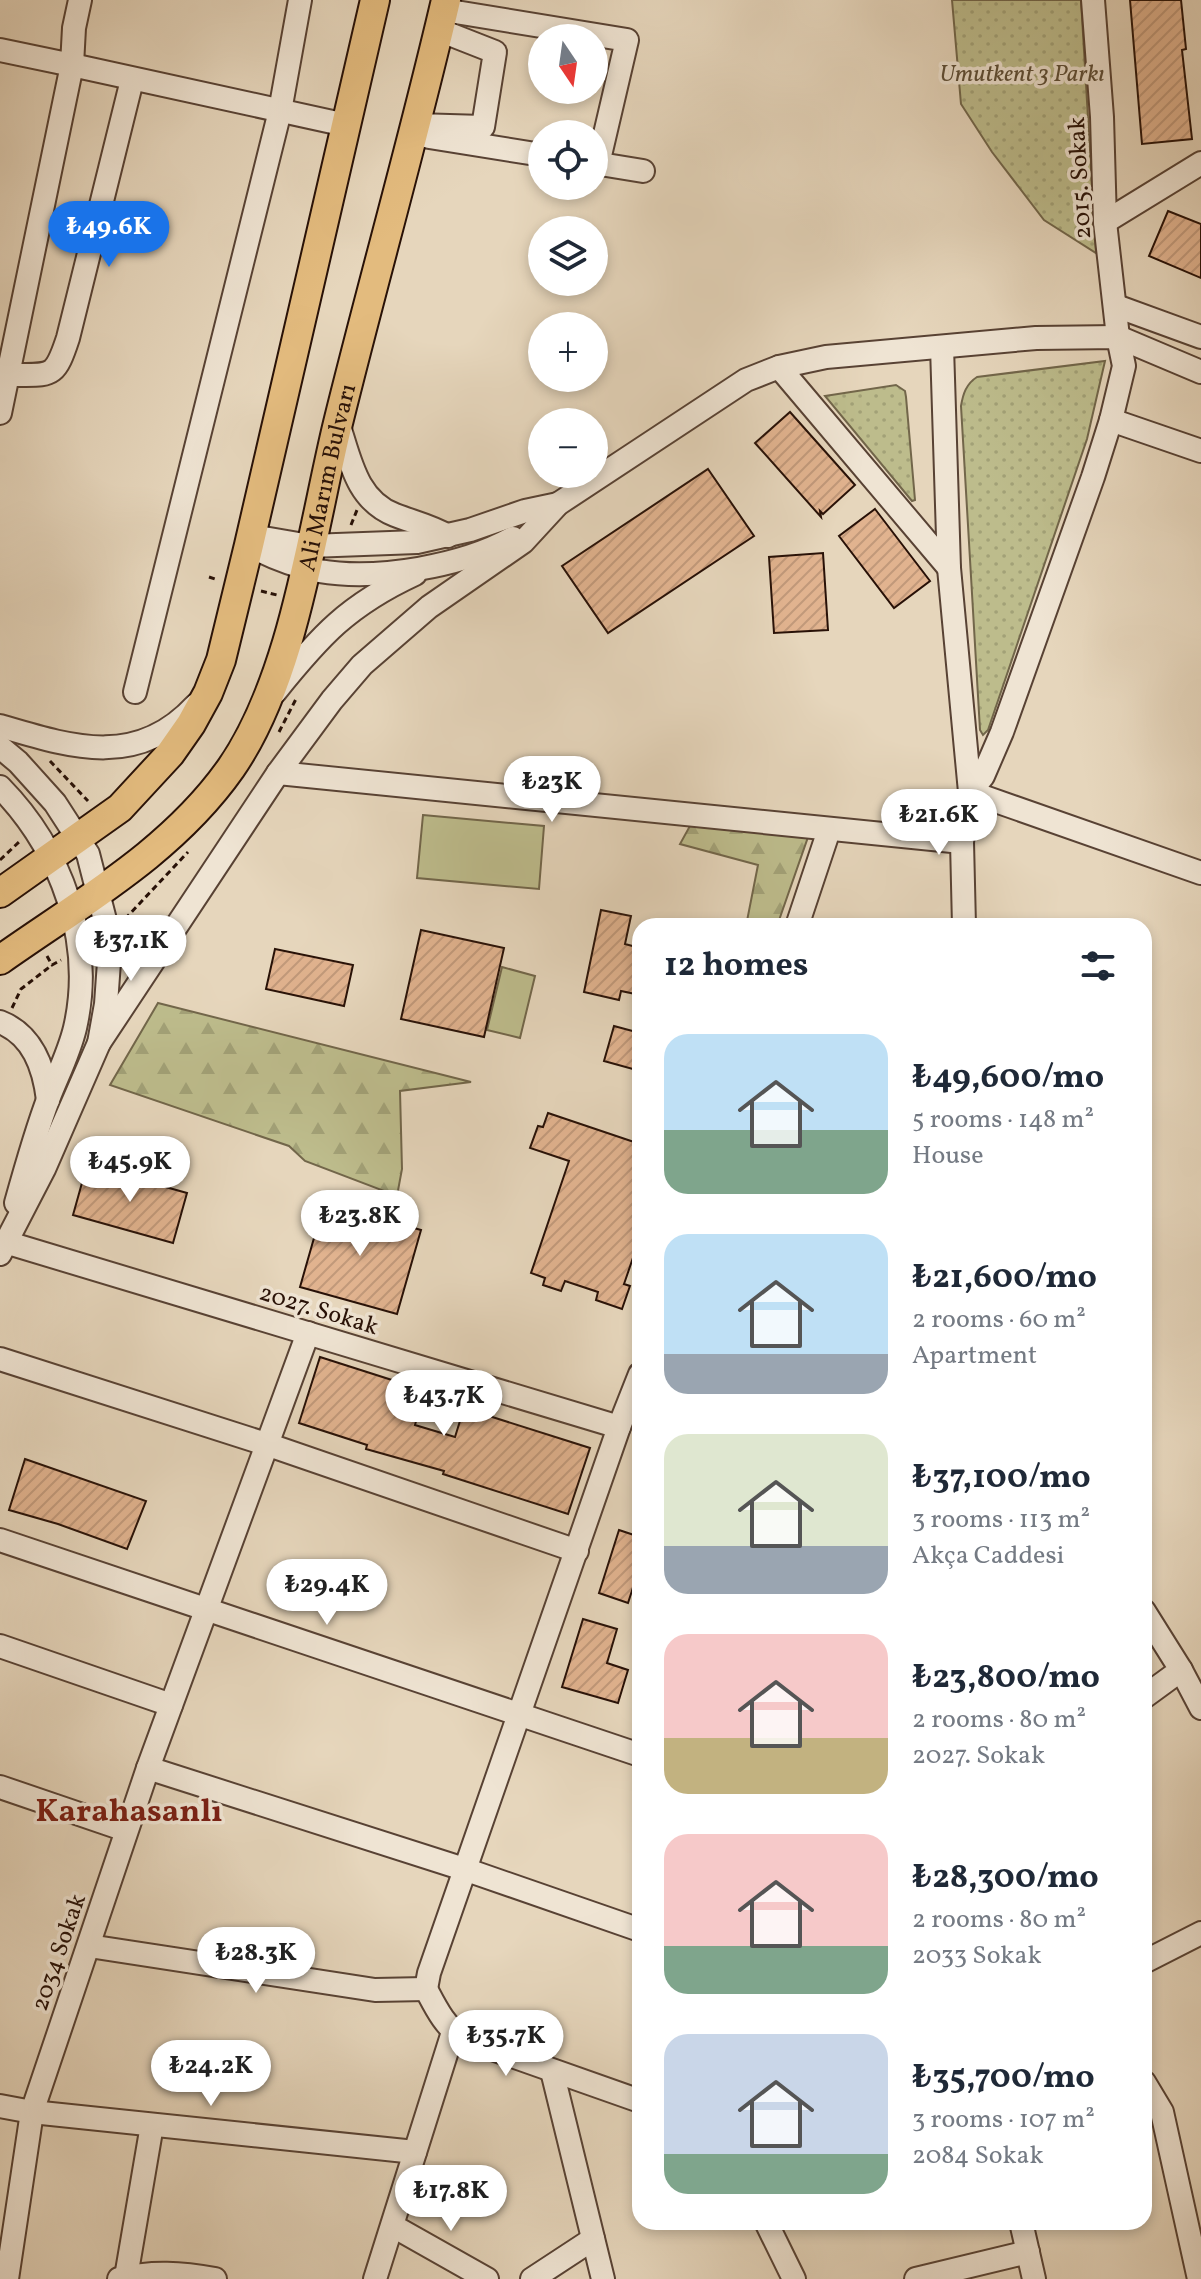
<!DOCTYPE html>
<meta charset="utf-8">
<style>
:root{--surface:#fff;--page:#f6f6f7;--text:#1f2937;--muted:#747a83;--accent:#1a73e8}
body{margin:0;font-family:Vollkorn,serif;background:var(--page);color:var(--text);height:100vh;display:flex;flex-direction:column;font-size:30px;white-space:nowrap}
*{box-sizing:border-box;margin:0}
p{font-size:26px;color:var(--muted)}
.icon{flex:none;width:44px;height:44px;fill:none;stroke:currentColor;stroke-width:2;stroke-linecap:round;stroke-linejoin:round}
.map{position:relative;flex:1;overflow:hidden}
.details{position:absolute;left:632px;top:918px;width:520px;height:1312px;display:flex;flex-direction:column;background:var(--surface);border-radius:24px;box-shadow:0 4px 12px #0003}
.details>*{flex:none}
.needle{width:52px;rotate:167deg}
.buttons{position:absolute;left:528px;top:24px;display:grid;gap:16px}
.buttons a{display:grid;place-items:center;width:80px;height:80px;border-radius:50%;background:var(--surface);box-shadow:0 4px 12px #0003;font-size:40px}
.price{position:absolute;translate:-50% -68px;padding:0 18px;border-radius:28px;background:#fff;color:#222;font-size:26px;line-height:52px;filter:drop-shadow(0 2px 4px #0008)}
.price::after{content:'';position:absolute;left:50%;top:48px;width:24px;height:18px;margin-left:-12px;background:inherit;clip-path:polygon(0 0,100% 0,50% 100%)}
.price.active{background:var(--accent);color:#fff}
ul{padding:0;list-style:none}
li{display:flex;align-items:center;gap:24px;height:200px;padding:0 32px}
li span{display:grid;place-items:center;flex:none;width:224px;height:160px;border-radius:24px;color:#555}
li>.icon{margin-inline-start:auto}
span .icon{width:96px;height:96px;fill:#fffc;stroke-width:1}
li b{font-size:34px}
h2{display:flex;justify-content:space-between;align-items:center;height:96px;padding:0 32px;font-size:34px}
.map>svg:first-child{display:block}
</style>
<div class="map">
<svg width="1201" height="2279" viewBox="0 0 1201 2279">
<defs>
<pattern id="grass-dots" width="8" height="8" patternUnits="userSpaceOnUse" patternTransform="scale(2)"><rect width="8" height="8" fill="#bdbc8c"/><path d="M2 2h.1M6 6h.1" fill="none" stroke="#a2a177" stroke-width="1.8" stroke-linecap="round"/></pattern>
<pattern id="forest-firs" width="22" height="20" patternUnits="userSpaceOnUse" patternTransform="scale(2)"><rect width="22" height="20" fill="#bdbc8c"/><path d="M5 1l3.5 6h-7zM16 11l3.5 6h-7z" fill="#a2a177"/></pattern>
<pattern id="building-hatch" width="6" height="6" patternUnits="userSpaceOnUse" patternTransform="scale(2)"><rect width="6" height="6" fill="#e1b38f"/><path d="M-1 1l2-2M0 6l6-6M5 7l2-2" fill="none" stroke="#c1997a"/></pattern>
</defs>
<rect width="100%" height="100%" fill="#e6d6bc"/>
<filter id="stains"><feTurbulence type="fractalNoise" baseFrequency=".0025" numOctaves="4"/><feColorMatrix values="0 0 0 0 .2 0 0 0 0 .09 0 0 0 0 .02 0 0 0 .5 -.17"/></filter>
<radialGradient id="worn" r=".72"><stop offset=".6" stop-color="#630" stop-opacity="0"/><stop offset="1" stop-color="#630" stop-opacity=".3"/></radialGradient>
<g fill="url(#grass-dots)" stroke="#72664a" stroke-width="2">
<polygon points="952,0 1081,0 1096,253 1044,220 992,152 961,104"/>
<path d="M 1105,361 L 1087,439 L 988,730 L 983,735 L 980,730 L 961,406 C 963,394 966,384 977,377 Z"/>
<polygon points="896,385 905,391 906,397 915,500 912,501 825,396"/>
</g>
<g fill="url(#forest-firs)" stroke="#72664a" stroke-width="2">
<polygon points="691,824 808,837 777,926 746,926 758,865 680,844"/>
<polygon points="158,1003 471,1082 400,1091 402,1169 397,1196 305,1161 289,1146 110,1085"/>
</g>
<g fill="#bdbc8c" stroke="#72664a" stroke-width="2">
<polygon points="423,815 544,826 539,889 417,878"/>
<polygon points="502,967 535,976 520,1038 487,1030"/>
</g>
<g fill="url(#building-hatch)" stroke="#281107" stroke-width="2">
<polygon points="1130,0 1181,0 1186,49 1182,50 1192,139 1142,144"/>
<polygon points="1168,211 1201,224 1201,278 1149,256"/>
<polygon points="790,412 855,485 823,514 820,511 821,517 755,443"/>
<polygon points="708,469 754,536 608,633 562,566"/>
<polygon points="875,509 930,581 894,608 839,536"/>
<polygon points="823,553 828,630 774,633 769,557"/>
<polygon points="601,910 631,916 625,944 640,948 640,995 621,991 619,1000 584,992"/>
<polygon points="421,930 504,948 484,1037 401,1019"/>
<polygon points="275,949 353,965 344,1006 266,989"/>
<polygon points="614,1026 640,1033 640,1071 604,1061"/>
<polygon points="548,1113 640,1144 640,1253 635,1252 624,1284 630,1286 622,1309 596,1300 598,1292 565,1281 561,1291 543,1285 545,1278 531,1273 569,1161 530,1148 538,1126 543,1127"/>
<polygon points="87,1165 187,1193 173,1243 73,1215"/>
<polygon points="324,1203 421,1230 397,1314 300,1287"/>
<polygon points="320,1357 420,1389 413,1413 418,1414 415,1425 455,1437 464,1408 590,1448 568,1514 443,1474 444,1471 366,1449 367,1445 299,1423"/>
<polygon points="25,1459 146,1501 127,1549 58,1524 9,1510"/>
<polygon points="619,1530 640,1537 640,1566 628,1603 599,1593"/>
<polygon points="583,1619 617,1629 607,1663 628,1670 618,1703 562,1687"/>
</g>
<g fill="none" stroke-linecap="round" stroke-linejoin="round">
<defs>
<g id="minor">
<polyline points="443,10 627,40 598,164"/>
<polyline points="0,50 72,65 74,28 80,0"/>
<polyline points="416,125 483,127 495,52 439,30"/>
<polyline points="429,137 542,155"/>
<polyline points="594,163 643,171"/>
<polyline points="1105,222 1201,163"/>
<polyline points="1116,306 1201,337"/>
<polyline points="942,347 949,568 970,792 962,842 964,926"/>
<polyline points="779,367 949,568"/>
<path d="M 9,375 C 51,374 54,381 68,338 L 132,80"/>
<polyline points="0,413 72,65 346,125"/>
<polyline points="1111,420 1201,451"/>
<path d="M 338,423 C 350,459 356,500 395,515 C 413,522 431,526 448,536"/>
<polyline points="251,536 310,546 417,542 470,530 525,511 558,504"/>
<path d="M 249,545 C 271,557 294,566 319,571 C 378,581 462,566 513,538"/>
<polyline points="135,692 280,111 300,0"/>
<path d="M 275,692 C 320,636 348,605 415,574"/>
<path d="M 0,726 C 71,747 137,769 196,705"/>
<polyline points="0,747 18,762 55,803 88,854 105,920 109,962 106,1004 99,1043 44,1169 0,1254"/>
<polyline points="278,773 962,842"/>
<path d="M 0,787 C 61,849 95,941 75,1028 C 69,1053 58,1074 49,1097 C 36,1131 26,1167 16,1203"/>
<polyline points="970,792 983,776 1002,732 1093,477 1111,420 1124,366 1118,337 1105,222 1102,117 1093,0"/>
<polyline points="970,792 1201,873"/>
<polyline points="797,926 829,830"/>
<path d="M 0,1022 C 33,1035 44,1067 48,1100"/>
<polyline points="99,1043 278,773 332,700 362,665 429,607 523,542 558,504 746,380 779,367 826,357 1036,338 1118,337 1201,372"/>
<polyline points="5,1242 619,1427"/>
<polyline points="0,1359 269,1445 577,1551"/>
<polyline points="0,1540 640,1755"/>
<polyline points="1144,1611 1181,1670 1144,1697"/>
<polyline points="0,1646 171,1705"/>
<polyline points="1181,1670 1201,1708"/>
<polyline points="148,1768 467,1870 640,1930"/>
<polyline points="0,1787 126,1830"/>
<polyline points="89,1946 375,1990 426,1989"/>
<polyline points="1144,1962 1201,1933"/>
<polyline points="426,1989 429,1973 619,1427 640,1374"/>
<path d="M 426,1989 C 436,2008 445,2027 464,2039 L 640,2101"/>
<polyline points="552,2071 603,2279"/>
<polyline points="1144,2082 1162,2112 1199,2279"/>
<polyline points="0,2106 32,2112 415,2152"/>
<polyline points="766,2222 794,2279"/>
<polyline points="1021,2222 1034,2279"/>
<polyline points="393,2226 487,2279"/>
<polyline points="126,2277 152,2125"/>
<polyline points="7,2279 32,2112 148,1768 308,1333"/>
<path d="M 119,2279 C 152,2271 182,2273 215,2279"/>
<polyline points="375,2279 453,2032"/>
<polyline points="532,2279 593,2239"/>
<polyline points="916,2279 1028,2252"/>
</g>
<g id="major">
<polyline points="0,893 120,808 170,754 191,724 208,693 221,660 249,545 375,0"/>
<path id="s1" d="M 0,960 C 82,902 172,852 231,768 C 294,677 312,530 338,423 C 373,281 413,142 446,0"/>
</g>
</defs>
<use href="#minor" stroke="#584234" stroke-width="26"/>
<use href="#major" stroke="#281107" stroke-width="32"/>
<g stroke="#281107" stroke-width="3" stroke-dasharray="6 4" stroke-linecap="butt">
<polyline points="351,525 357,510"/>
<polyline points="209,577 218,580"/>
<polyline points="261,591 277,595"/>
<polyline points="279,732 296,699"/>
<polyline points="50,761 88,801"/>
<polyline points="0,860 20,841"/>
<polyline points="125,919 188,852"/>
<polyline points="47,956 52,965 61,960"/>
<polyline points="12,1008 21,989 52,965"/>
</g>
<use href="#minor" stroke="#efe4d3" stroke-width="22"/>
<use href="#major" stroke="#e3bb7e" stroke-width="28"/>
</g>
<g text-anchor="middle" stroke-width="7" stroke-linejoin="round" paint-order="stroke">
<g font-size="24" font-style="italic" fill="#5c4d36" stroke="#efe4d3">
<text x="1022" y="81">Umutkent 3 Parkı</text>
</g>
<g font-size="24" fill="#281107" stroke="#efe4d3">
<text transform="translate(1079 178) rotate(-93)" y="8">2015. Sokak</text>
<text dy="8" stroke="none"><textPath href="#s1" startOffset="610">Ali Marım Bulvarı</textPath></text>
<text transform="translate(319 1309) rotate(17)" y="8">2027. Sokak</text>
<text transform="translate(58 1952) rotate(-71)" y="8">2034 Sokak</text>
</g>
<g font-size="32" font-weight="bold" fill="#7a1f14" stroke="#efe4d3">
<text x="129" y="1821">Karahasanlı</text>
</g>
</g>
<rect width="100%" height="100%" filter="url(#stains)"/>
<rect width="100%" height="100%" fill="url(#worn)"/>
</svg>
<div class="buttons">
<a><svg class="needle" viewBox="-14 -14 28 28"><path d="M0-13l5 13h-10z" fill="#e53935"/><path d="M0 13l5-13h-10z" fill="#747a83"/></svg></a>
<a><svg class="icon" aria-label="locate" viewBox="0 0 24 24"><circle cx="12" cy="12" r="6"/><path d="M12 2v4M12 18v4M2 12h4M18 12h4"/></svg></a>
<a><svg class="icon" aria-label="layers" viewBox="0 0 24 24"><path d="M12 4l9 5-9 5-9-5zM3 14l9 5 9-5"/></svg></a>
<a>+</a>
<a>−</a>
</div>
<b class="price active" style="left:109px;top:269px">₺49.6K</b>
<b class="price" style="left:552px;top:824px">₺23K</b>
<b class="price" style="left:939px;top:857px">₺21.6K</b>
<b class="price" style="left:131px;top:983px">₺37.1K</b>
<b class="price" style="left:130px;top:1204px">₺45.9K</b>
<b class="price" style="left:360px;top:1258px">₺23.8K</b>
<b class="price" style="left:444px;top:1438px">₺43.7K</b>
<b class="price" style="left:327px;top:1627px">₺29.4K</b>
<b class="price" style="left:256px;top:1995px">₺28.3K</b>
<b class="price" style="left:506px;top:2078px">₺35.7K</b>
<b class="price" style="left:211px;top:2108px">₺24.2K</b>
<b class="price" style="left:451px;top:2233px">₺17.8K</b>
<section class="details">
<h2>12 homes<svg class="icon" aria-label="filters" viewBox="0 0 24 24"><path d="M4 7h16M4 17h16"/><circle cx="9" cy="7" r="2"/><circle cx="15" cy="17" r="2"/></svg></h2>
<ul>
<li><span style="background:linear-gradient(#bfe0f5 60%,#7fa58c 0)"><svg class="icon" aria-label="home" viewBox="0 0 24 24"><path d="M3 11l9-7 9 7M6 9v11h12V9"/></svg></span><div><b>₺49,600/mo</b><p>5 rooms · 148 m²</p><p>House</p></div></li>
<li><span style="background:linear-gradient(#bfe0f5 75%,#9aa5b1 0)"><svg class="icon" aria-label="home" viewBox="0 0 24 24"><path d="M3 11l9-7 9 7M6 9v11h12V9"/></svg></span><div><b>₺21,600/mo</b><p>2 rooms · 60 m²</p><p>Apartment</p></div></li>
<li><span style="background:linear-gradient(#dfe7d0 70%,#9aa5b1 0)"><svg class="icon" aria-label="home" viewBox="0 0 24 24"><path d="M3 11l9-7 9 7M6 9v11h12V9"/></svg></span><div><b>₺37,100/mo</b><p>3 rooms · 113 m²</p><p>Akça Caddesi</p></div></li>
<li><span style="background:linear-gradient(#f6c9c9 65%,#c2b280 0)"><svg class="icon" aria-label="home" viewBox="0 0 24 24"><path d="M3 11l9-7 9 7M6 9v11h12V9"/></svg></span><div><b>₺23,800/mo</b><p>2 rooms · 80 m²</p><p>2027. Sokak</p></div></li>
<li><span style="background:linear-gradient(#f6c9c9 70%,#7fa58c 0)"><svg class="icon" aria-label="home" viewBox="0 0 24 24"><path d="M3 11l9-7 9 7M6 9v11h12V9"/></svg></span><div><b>₺28,300/mo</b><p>2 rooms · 80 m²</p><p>2033 Sokak</p></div></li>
<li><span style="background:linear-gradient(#c9d6e8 75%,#7fa58c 0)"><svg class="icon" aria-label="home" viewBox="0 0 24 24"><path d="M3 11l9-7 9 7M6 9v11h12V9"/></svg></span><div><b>₺35,700/mo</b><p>3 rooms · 107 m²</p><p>2084 Sokak</p></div></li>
</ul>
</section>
</div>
